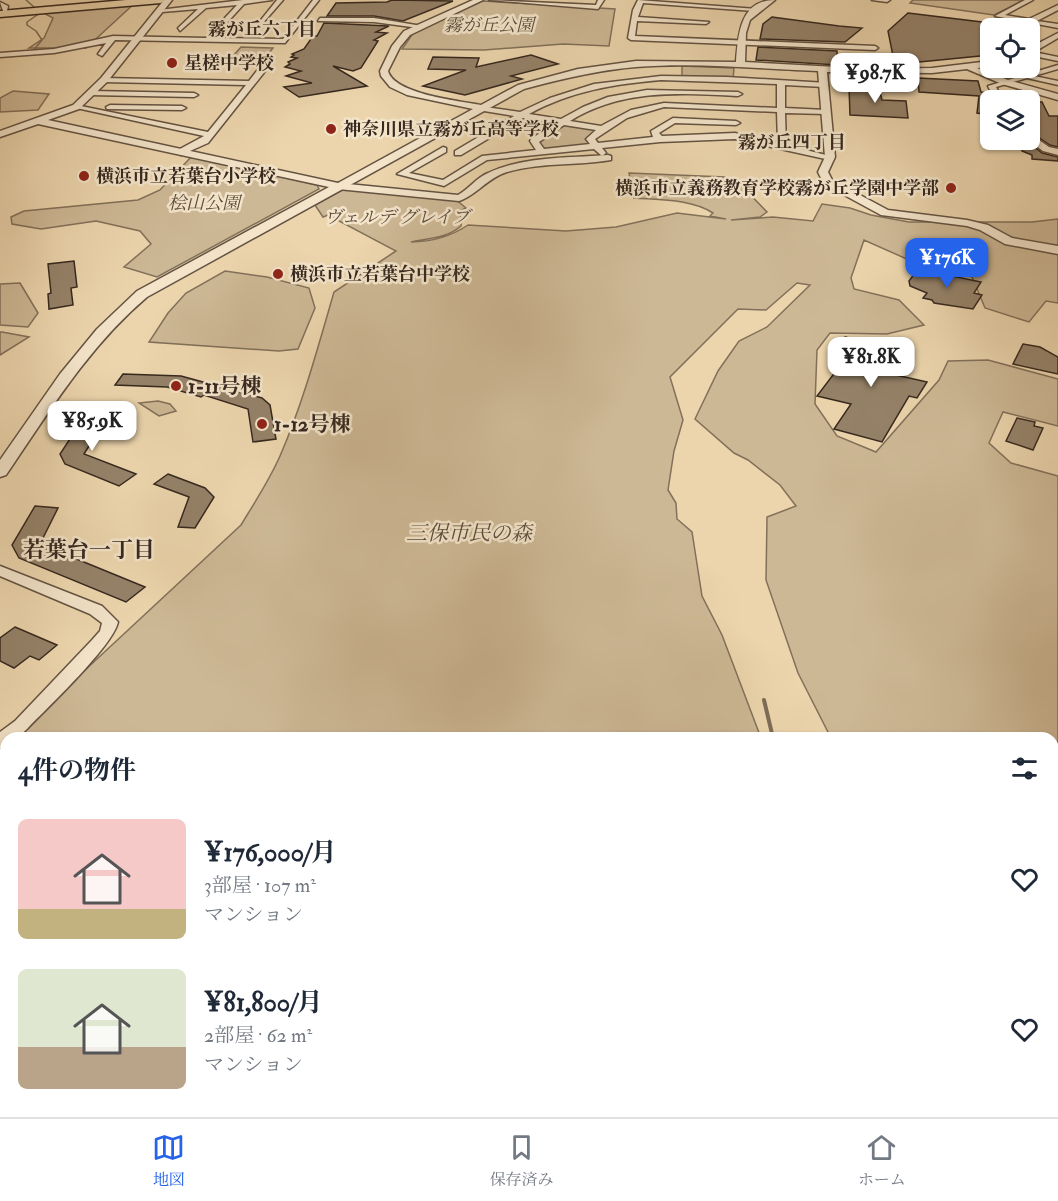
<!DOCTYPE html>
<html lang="ja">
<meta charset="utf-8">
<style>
:root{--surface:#fff;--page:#f6f6f7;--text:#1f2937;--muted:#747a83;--line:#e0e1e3;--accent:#2563eb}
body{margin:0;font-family:"IM FELL Double Pica","Noto Serif JP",serif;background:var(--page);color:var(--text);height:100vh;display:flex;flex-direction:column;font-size:22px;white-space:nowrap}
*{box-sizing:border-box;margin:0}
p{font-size:20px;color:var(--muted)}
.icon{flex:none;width:33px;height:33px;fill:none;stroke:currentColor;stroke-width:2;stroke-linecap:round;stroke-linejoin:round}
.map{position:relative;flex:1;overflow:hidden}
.drawer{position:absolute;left:0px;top:732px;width:1059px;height:386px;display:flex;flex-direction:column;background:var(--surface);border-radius:18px 18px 0 0;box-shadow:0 2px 4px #0004}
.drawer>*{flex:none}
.controls{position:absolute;left:980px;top:18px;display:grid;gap:12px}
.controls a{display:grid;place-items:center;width:60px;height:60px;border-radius:9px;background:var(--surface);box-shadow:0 2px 4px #0004;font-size:30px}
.price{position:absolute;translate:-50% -51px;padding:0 14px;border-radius:12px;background:#fff;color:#222;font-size:20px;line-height:39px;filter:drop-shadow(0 2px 3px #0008)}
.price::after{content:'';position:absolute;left:50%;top:36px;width:18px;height:14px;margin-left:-9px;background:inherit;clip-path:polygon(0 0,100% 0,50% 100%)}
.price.current{background:var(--accent);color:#fff}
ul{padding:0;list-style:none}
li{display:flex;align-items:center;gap:18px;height:150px;padding:0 18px}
li span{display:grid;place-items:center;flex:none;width:168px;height:120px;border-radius:9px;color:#555}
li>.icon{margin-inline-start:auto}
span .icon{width:72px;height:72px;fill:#fffc;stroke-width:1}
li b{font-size:26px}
h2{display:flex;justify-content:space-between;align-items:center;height:72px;padding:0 18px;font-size:26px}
.dock{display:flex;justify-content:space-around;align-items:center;height:84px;border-top:2px solid var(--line);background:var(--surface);font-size:16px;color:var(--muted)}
.dock a{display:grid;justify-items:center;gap:3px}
.dock .current{color:var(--accent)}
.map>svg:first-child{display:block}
</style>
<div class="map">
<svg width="1058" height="1117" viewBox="0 0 1058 1117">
<rect width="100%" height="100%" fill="#ecd5ad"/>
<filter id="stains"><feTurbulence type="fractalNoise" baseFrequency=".00333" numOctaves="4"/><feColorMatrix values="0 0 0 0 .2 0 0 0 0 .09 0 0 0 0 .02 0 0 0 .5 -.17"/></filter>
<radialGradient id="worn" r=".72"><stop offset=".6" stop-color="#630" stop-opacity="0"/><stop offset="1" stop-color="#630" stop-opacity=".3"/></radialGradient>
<g fill="#cdb895" stroke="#82705a" stroke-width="1.5">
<polygon points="913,0 1025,0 994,15 910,3"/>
<polygon points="483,1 615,9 609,46 563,44 484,50 402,49 414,32"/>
<polygon points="136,2 86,48 29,48 44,38 53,18 40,11"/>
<polygon points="241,47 273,48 259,66 225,65"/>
<polygon points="682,66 734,68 733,80 682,78"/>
<polygon points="13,91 49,94 38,110 0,112 0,98"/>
<polygon points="565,123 600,129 587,139 592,146 546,151 538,141"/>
<polygon points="191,157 317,185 319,189 157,277 124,267 151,244 140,231 96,221 41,229 12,224 11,217 24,211 138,200 160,190"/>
<path d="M 629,173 L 725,177 L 737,181 L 767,212 L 760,217 L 731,220 L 773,217 L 813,221 L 822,204 L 850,208 L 871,215 L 909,222 L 1032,222 L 1058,219 L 1058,303 L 1046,301 L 1029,322 L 985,308 L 972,277 L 918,264 L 864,240 L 851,278 L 854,289 L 899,300 L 924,325 L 887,334 L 830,333 L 817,350 L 815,404 L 837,436 L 876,452 L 939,380 L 948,361 L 988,360 L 1058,379 L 1058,426 L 1003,412 L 989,443 L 1011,463 L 1058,476 L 1058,1050 L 1053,1042 L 1053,738 L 831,738 L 798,673 L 766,580 L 767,517 L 796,506 L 780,485 L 748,460 L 734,453 L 695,419 L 718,371 L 739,341 L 767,327 L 810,285 L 797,283 L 766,310 L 738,309 L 670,377 L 683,420 L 674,451 L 668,490 L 676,503 L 677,519 L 692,532 L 702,596 L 722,635 L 761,738 L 12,738 L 241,525 C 255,502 270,479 280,456 C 303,403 318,347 334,292 L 396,251 L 328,215 L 323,217 L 315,205 L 346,188 L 455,199 L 466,208 L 457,212 L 462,218 L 461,226 C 446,239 427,238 411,242 C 432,242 450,237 468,225 L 566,231 L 616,227 L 677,213 L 726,219 L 710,216 L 713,213 C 691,199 660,200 634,198 Z"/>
<polygon points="225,271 267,277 309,288 315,308 298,349 279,351 149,342 168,313 186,293"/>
<polygon points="20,283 38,313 28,327 0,325 0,284"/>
<polygon points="0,332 2,332 29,337 0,355"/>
<polygon points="158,401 170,404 176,411 159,416 139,403"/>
<polygon points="6,743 6,1112 970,1112 974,1117 0,1117 0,748"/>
</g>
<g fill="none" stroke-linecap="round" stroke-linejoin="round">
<g stroke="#7e6c57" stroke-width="1.5">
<polyline points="26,0 34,7"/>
<polyline points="33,51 42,40 36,31 27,25 27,22 40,13"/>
</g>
<polyline stroke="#7e6c57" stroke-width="4" points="764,700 773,738"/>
<polyline stroke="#7e6c57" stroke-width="5" points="984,1112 986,1117"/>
</g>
<g fill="#958269" stroke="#36281f" stroke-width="1.5">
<polygon points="392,0 453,1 403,21 374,16 327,16 336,3 387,2"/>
<polygon points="908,13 990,23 990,55 899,64 894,61 888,31"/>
<polygon points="772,17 839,26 862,28 845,42 760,39 763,24"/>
<polygon points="324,23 389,26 376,32 387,33 374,40 378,41 361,68 353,71 333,66 367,86 299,97 284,87 312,83 286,76 301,71 285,67 290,64 288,62 297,58 291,57 294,55 292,54 304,49 313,36 317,36"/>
<polygon points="758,47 837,51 837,65 756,60"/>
<polygon points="531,55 558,64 511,76 522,79 465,95 423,86 466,70 428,69 433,57 479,58 476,67"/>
<polygon points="918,78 978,81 981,92 989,93 990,95 990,115 977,113 979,96 919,92"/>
<polygon points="849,87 879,88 882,100 906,101 908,118 850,115"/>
<polygon points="1029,102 1042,102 1049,116 1058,116 1058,147 1050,145 1029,131"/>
<polygon points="1022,140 1026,140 1042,153 1058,157 1058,161 1032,159 1032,155 1022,151"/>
<polygon points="74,261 77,287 71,288 73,305 49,309 48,294 51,293 48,264"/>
<polygon points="918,269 981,282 974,293 982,295 973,309 934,303 932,300 923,298 927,293 910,286 909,281"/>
<polygon points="845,337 911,352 896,375 927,382 917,398 909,396 882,442 834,429 851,404 817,396 852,350 837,347"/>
<polygon points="1023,344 1040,347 1058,357 1058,374 1013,364"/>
<polygon points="123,374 181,376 262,398 270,405 276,439 253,442 248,409 204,395 201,397 167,387 115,385"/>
<polygon points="87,413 109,414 84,454 136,474 119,486 65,464 60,454"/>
<polygon points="1017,418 1035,422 1034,426 1043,428 1033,450 1006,441"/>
<polygon points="168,474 205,488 214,497 195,528 178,527 189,497 154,484"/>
<polygon points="35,506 58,508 40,544 145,587 126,602 19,558 12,545"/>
<polygon points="15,627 57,645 39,660 30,656 14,668 0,661 0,638"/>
</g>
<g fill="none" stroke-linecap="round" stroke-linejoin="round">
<defs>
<g id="minor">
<polygon points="243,0 272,0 244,4 213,38 283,39 313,0 319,0 285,43 115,40 102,56 98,54 106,43 54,53 0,57 0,53 54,49 113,36 206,38 237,5 206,8 180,31 178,28 198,9 162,12 159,10"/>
<polygon points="277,0 283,0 256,31 252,31"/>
<polygon points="489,0 596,5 598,0 604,0 598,9"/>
<polygon points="638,0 757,9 754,11 643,3 638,17 709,22 706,24 637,21 635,36 875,46 878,48 875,50 631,40 628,38 633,10"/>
<polygon points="872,0 890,0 887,2"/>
<polygon points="1025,0 1033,0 1005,15 1029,19 1058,5 1058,10 1037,21 1058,24 1058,28 995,16"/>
<polygon points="0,2 8,6 7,11 3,11"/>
<polygon points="320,18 374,18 422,26 419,28 374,22 318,21"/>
<polygon points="1029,51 1058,57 1058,61 1029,55"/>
<polygon points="263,63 270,65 208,143 181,155 177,152 178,150 204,136 72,107 76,105 208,132 246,85 104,82 100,80 104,78 249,81"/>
<polygon points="1058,65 1058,69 1034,76 1058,81 1058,85 1027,78 996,87 1003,100 995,100 988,86"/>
<path d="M 661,76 L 727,77 L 827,83 L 828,85 L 824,87 L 785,85 L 785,108 L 826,110 L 830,112 L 826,114 L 785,113 L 786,145 L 834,157 L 830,160 L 735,139 L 660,142 L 602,148 L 606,153 L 602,156 L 594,149 L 487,160 L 444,186 L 397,174 L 443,147 L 446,148 L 446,152 L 409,173 L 443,180 L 482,156 L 536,150 L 530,141 L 531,139 L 555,123 L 523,118 L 461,155 L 455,155 L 455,151 L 514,116 L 478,110 L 478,106 L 520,112 L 550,98 L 594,84 ZM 661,80 L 777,84 L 777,108 L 664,103 L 631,110 L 601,126 L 570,121 C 622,89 679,93 738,96 L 742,94 L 738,92 L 647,90 L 608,97 L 583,107 L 561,119 L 529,114 C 571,91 614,84 661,80 ZM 664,107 L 777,112 L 778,143 L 735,133 L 662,136 L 659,133 L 675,123 L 736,125 L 740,123 L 736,121 L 673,118 L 651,131 L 653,137 L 598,143 L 595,139 L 627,118 ZM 564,125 L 596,130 L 586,139 L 590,144 L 544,149 L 539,142 Z"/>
<polygon points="92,91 194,93 198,95 194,97 89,95 89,91"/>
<polygon points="110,105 182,106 186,108 182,110 107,109 106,107"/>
<polygon points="1029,133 1049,147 1058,149 1058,155 1043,151 1028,140"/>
<path d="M 608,155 L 611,156 L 611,160 C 577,166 541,162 507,172 C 487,178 477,195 459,201 L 338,189 L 333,186 L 338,183 L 458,195 C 469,189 476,178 488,173 C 524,156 569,158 608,155 Z"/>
<path d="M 0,566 L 102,606 L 118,622 C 113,646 47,708 27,729 L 17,738 L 6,738 L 6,747 L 0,748 L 0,732 L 15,721 L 92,640 L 100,631 L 102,623 L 90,614 L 0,576 Z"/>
</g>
<g id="tertiary">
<path d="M 164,0 L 172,0 L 107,82 L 79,109 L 48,120 L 338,183 L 473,109 L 407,95 L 390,87 L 381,76 L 380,71 L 392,46 L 404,31 L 473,0 L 483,0 L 410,35 L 400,47 L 388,71 C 394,94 459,101 481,105 L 518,85 L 578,69 L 636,61 L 736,62 C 738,35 740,0 775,0 L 750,20 L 746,33 L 745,62 L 873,69 L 932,68 L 990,61 L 990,67 L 977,68 L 1008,80 L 1058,94 L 1058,100 L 1002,84 L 967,69 L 932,73 L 827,72 L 835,157 L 828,172 L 832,180 L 888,210 L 967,220 L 988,225 L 1012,238 L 1058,246 L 1058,254 L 1005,244 L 980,230 L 967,226 L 881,215 L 824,184 L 818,172 L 825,157 L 818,71 C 757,69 698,62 636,67 C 598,70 561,79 524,89 L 147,297 C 88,347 49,412 6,475 L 0,477 L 0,460 L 60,374 L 97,329 L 137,291 L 329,187 L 38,124 L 0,137 L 0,131 L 73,105 L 101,78 Z"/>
<polygon points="1058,33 1058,38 1029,55 1029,48"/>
</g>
<polygon id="primary" points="126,0 166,0 161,3 0,17 0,11"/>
</defs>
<use href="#minor" stroke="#645342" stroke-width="3"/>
<use href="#tertiary" stroke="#645342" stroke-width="3"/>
<use href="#primary" stroke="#36281f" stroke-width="3"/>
<use href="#minor" fill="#f3e4ca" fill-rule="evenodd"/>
<use href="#tertiary" fill="#f3e4ca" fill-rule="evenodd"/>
<use href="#primary" fill="#ecd5ad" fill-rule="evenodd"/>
</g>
<g fill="#8f2418" stroke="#f3e4ca" stroke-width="2">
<circle cx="172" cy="63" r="6"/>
<circle cx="331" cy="129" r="6"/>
<circle cx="84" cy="176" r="6"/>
<circle cx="951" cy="188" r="6"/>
<circle cx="278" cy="274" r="6"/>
<circle cx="176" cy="386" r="6"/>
<circle cx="262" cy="424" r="6"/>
</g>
<g text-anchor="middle" stroke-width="5" stroke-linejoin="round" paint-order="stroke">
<g font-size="18" font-style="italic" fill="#5c4c3c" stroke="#f3e4ca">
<text x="489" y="31">霧が丘公園</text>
<text x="204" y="209">桧山公園</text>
<text x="397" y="223">ヴェルデ グレイブ</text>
</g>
<g font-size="18" font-weight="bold" fill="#36281f" stroke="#f3e4ca">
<text x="262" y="35">霧が丘六丁目</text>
<text x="792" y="148">霧が丘四丁目</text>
</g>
<g font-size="18" font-weight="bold" fill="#36281f" stroke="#f3e4ca" text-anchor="start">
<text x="184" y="69">星槎中学校</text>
<text x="343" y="135">神奈川県立霧が丘高等学校</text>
<text x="96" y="182">横浜市立若葉台小学校</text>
<text x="939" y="194" text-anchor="end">横浜市立義務教育学校霧が丘学園中学部</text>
<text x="290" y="280">横浜市立若葉台中学校</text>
</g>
<g font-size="21" font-weight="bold" fill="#36281f" stroke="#f3e4ca" text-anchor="start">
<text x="188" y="393">1-11号棟</text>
<text x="274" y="431">1-12号棟</text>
</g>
<g font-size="21" font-style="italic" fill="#5c4c3c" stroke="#f3e4ca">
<text x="469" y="540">三保市民の森</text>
</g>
<g font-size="22" font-weight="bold" fill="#36281f" stroke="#f3e4ca">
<text x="89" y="557">若葉台一丁目</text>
</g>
</g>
<rect width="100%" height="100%" filter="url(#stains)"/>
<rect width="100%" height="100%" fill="url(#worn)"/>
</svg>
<div class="controls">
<a><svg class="icon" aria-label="locate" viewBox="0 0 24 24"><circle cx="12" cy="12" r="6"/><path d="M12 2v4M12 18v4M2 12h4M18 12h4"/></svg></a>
<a><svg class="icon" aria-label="layers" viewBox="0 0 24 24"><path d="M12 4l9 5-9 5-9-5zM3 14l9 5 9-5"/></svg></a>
</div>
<b class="price" style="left:875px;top:104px">¥98.7K</b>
<b class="price current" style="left:947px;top:289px">¥176K</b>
<b class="price" style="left:871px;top:388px">¥81.8K</b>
<b class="price" style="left:92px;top:452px">¥85.9K</b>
<section class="drawer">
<h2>4件の物件<svg class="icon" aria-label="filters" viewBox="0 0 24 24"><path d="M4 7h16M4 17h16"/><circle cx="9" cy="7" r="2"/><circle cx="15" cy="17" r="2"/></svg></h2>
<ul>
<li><span style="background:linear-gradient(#f6c9c9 75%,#c2b280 0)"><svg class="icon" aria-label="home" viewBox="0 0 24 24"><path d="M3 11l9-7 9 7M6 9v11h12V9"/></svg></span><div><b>¥176,000/月</b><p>3部屋 · 107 m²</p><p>マンション</p></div><svg class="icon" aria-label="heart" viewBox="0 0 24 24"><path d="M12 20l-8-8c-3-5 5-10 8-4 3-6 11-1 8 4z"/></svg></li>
<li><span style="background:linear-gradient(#dfe7d0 65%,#b9a48a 0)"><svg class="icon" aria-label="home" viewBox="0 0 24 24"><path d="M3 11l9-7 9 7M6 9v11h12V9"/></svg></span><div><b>¥81,800/月</b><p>2部屋 · 62 m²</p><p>マンション</p></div><svg class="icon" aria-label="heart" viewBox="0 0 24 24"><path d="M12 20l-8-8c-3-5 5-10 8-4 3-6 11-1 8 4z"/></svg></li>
</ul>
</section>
</div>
<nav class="dock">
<a class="current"><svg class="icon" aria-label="map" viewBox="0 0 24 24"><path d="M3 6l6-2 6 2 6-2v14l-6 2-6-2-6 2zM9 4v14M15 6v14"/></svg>地図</a>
<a><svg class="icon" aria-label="saved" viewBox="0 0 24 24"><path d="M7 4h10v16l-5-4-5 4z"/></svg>保存済み</a>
<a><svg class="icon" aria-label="home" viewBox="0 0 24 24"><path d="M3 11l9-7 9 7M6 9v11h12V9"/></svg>ホーム</a>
</nav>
